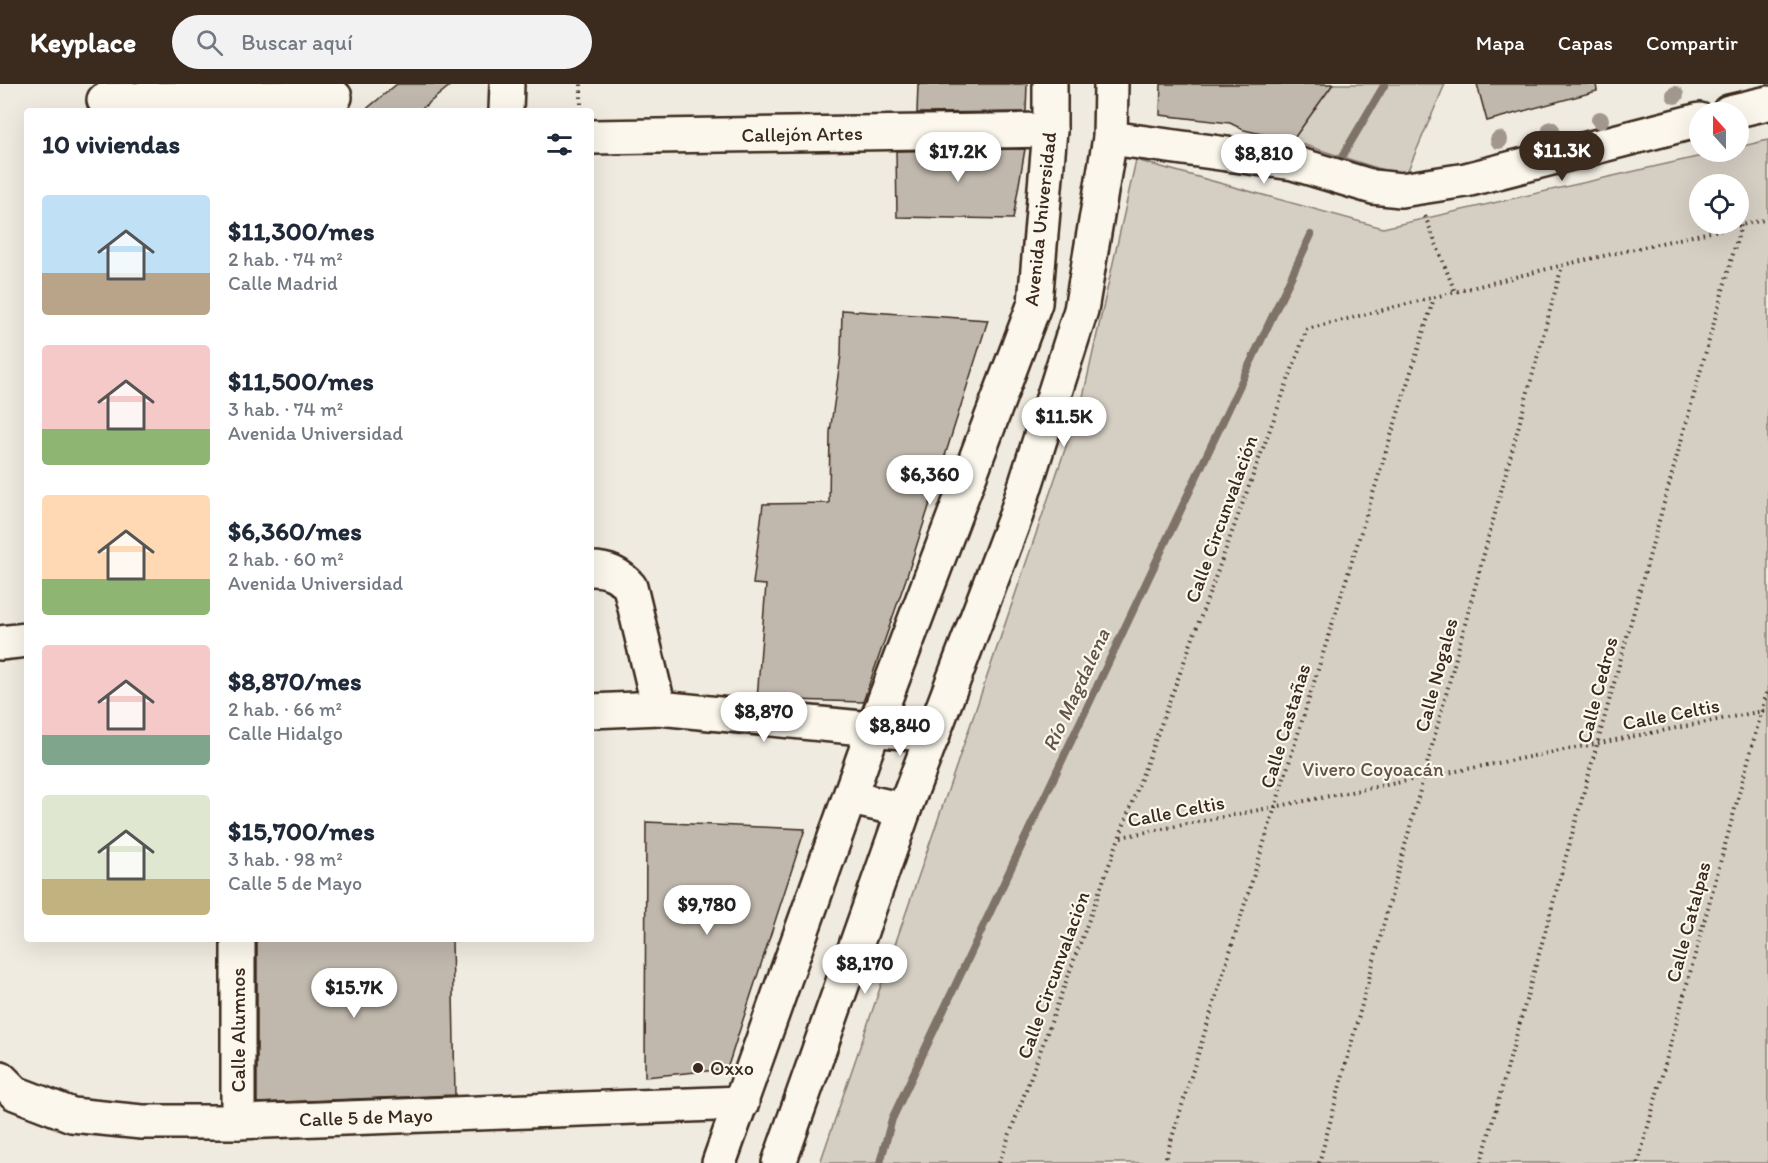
<!DOCTYPE html>
<html lang="es">
<meta charset="utf-8">
<style>
:root{--surface:#fff;--page:#f2f2f3;--text:#1f2937;--muted:#747a83;--accent:#3b2a1e}
body{margin:0;font-family:Itim,sans-serif;background:var(--page);color:var(--text);height:100vh;display:flex;flex-direction:column;font-size:22px;white-space:nowrap}
*{box-sizing:border-box;margin:0}
p{font-size:20px;color:var(--muted)}
.icon{flex:none;width:33px;height:33px;fill:none;stroke:currentColor;stroke-width:2;stroke-linecap:round;stroke-linejoin:round}
.map{position:relative;flex:1;overflow:hidden}
.drawer{position:absolute;left:24px;top:24px;width:570px;height:834px;display:flex;flex-direction:column;background:var(--surface);border-radius:6px;box-shadow:0 6px 24px #0002}
.drawer>*{flex:none}
.needle{width:39px;rotate:339deg}
.tools{position:absolute;left:1689px;top:18px;display:grid;gap:12px}
.tools a{display:grid;place-items:center;width:60px;height:60px;border-radius:50%;background:var(--surface);box-shadow:0 6px 24px #0002;font-size:30px}
.price{position:absolute;translate:-50% -51px;padding:0 14px;border-radius:21px;background:#fff;color:#222;font-size:20px;line-height:39px;filter:drop-shadow(0 2px 3px #0008)}
.price::after{content:'';position:absolute;left:50%;top:36px;width:18px;height:14px;margin-left:-9px;background:inherit;clip-path:polygon(0 0,100% 0,50% 100%)}
.price.current{background:var(--accent);color:#fff}
ul{padding:0;list-style:none}
li{display:flex;align-items:center;gap:18px;height:150px;padding:0 18px}
li span{display:grid;place-items:center;flex:none;width:168px;height:120px;border-radius:6px;color:#555}
li>.icon{margin-inline-start:auto}
span .icon{width:72px;height:72px;fill:#fffc;stroke-width:1}
li b{font-size:26px}
h2{display:flex;justify-content:space-between;align-items:center;height:72px;padding:0 18px;font-size:26px}
header{display:flex;align-items:center;gap:36px;box-sizing:border-box;height:84px;padding:0 30px;background:var(--accent);color:#fff}
header strong{font-size:28px}
nav{display:flex;gap:33px;margin-inline-start:auto;font-size:21px}
.search{width:420px;height:54px;background:var(--page);display:flex;align-items:center;gap:15px;box-sizing:border-box;padding:0 21px;border-radius:33px;color:var(--muted);font-size:22px}
.map>svg:first-child{display:block}
</style>
<header>
<strong>Keyplace</strong>
<div class="search"><svg class="icon" aria-label="search" viewBox="0 0 24 24"><circle cx="10" cy="10" r="6"/><path d="M15 15l6 6"/></svg>Buscar aquí</div>
<nav><a>Mapa</a><a>Capas</a><a>Compartir</a></nav>
</header>
<div class="map">
<svg width="1768" height="1079" viewBox="0 0 1768 1079">
<rect width="100%" height="100%" fill="#f0ebe0"/>
<filter id="ink" filterUnits="userSpaceOnUse"><feTurbulence type="fractalNoise" baseFrequency=".0167" numOctaves="2"/><feDisplacementMap in="SourceGraphic" scale="12" xChannelSelector="R" yChannelSelector="G"/><feConvolveMatrix kernelMatrix="1 2 1 2 8 2 1 2 1" color-interpolation-filters="sRGB"/></filter>
<g filter="url(#ink)">
<g fill="#d5cec3" stroke="#887c70" stroke-width="1.5" fill-rule="evenodd">
<polygon points="1333,0 1445,0 1405,93 1292,57"/>
<path d="M 1768,56 L 1768,1079 L 820,1079 L 1083,313 L 1136,76 L 1383,144 L 1719,68 L 1738,68 L 1739,63 ZM 1700,100 L 1738,100 L 1738,140 L 1700,140 Z"/>
</g>
<g fill="none" stroke-linecap="round" stroke-linejoin="round">
<g stroke="#7f7367" stroke-width="8">
<polyline points="1343,71 1385,0"/>
<polyline points="880,1079 892,1035 1311,151"/>
</g>
</g>
<g fill="#c0b8ad" stroke="#3b2a1e" stroke-width="1.5">
<polygon points="397,0 452,0 419,27 364,27"/>
<polygon points="918,0 1027,0 1026,28 917,29"/>
<polygon points="1161,0 1333,0 1292,57 1244,46 1230,39 1160,31"/>
<polygon points="1477,0 1596,0 1597,7 1487,37"/>
<polygon points="1025,65 1013,135 897,133 896,67"/>
<polygon points="842,226 988,236 906,495 863,618 757,615 766,501 753,500 763,420 829,419 830,348 841,271"/>
<polygon points="646,738 805,745 727,985 645,993"/>
<polygon points="257,855 452,855 455,1011 257,1019"/>
</g>
<g fill="none" stroke-linecap="round" stroke-linejoin="round">
<defs>
<g id="minor">
<polyline points="104,16 335,13"/>
<polyline points="506,27 507,0"/>
<polyline points="1729,28 1768,19"/>
<polyline points="591,53 1050,46"/>
<polyline points="1110,54 1293,79 1373,103 1401,106 1466,96 1700,36"/>
<path d="M 591,485 C 608,485 619,490 630,503 L 659,624"/>
<polyline points="0,559 27,556"/>
<polyline points="591,627 659,624 933,651"/>
<polyline points="238,855 238,1038"/>
<polyline points="0,994 15,1009 72,1031 142,1038 238,1038 742,1019"/>
</g>
<g id="major">
<polyline points="850,714 904,726"/>
<polyline points="719,1079 874,644 1035,219 1050,46 1050,0"/>
<polyline points="779,1079 904,726 1016,431 1081,226 1110,54 1111,0"/>
</g>
</defs>
<use href="#minor" stroke="#3b2a1e" stroke-width="38"/>
<use href="#major" stroke="#3b2a1e" stroke-width="38"/>
<g stroke="#3b2a1e" stroke-width="4" stroke-dasharray="1.5 4.5" stroke-linecap="butt">
<polyline points="581,26 581,0"/>
<polyline points="1425,132 1455,208"/>
<polyline points="1121,753 1768,626"/>
<polyline points="999,1079 1307,245 1563,181 1768,135"/>
<polyline points="1164,1079 1434,214"/>
<polyline points="1319,1079 1562,182"/>
<polyline points="1481,1079 1741,141"/>
<polyline points="1638,1079 1768,604"/>
</g>
<use href="#minor" stroke="#fbf7ec" stroke-width="33"/>
<use href="#major" stroke="#fbf7ec" stroke-width="33"/>
</g>
<g fill="#a2978c">
<circle cx="1675" cy="11" r="9"/>
<circle cx="1600" cy="36" r="9"/>
<circle cx="1551" cy="46" r="9"/>
<circle cx="1499" cy="56" r="9"/>
</g>
</g>
<circle fill="#3b2a1e" stroke="#fbf7ec" stroke-width="2" cx="698" cy="984" r="6"/>
<g text-anchor="middle" stroke-width="4.5" stroke-linejoin="round" paint-order="stroke">
<g font-size="20" fill="#3b2a1e" stroke="#fbf7ec">
<text transform="translate(802 50) rotate(-1)" y="7">Callejón Artes</text>
<text transform="translate(1040 135) rotate(-84)" y="7">Avenida Universidad</text>
<text transform="translate(1221 435) rotate(-70)" y="7">Calle Circunvalación</text>
<text transform="translate(1436 591) rotate(-75)" y="7">Calle Nogales</text>
<text transform="translate(1597 606) rotate(-75)" y="7">Calle Cedros</text>
<text transform="translate(1671 630) rotate(-11)" y="7">Calle Celtis</text>
<text transform="translate(1285 642) rotate(-73)" y="7">Calle Castañas</text>
<text transform="translate(1176 727) rotate(-11)" y="7">Calle Celtis</text>
<text transform="translate(1688 838) rotate(-75)" y="7">Calle Catalpas</text>
<text transform="translate(1053 891) rotate(-70)" y="7">Calle Circunvalación</text>
<text transform="translate(238 946) rotate(-90)" y="7">Calle Alumnos</text>
<text transform="translate(366 1033) rotate(-2)" y="7">Calle 5 de Mayo</text>
</g>
<g font-size="20" fill="#625347" stroke="#fbf7ec">
<text x="1373" y="692">Vivero Coyoacán</text>
</g>
<g font-size="20" fill="#3b2a1e" stroke="#fbf7ec" text-anchor="start">
<text x="710" y="991">Oxxo</text>
</g>
<g font-size="21" font-style="italic" fill="#635448" stroke="#fbf7ec">
<text transform="translate(1076 606) rotate(-65)" y="7">Río Magdalena</text>
</g>
</g>
</svg>
<div class="tools">
<a><svg class="needle" viewBox="-14 -14 28 28"><path d="M0-13l5 13h-10z" fill="#e53935"/><path d="M0 13l5-13h-10z" fill="#747a83"/></svg></a>
<a><svg class="icon" aria-label="locate" viewBox="0 0 24 24"><circle cx="12" cy="12" r="6"/><path d="M12 2v4M12 18v4M2 12h4M18 12h4"/></svg></a>
</div>
<b class="price current" style="left:1562px;top:98px">$11.3K</b>
<b class="price" style="left:958px;top:99px">$17.2K</b>
<b class="price" style="left:1264px;top:101px">$8,810</b>
<b class="price" style="left:1064px;top:364px">$11.5K</b>
<b class="price" style="left:930px;top:422px">$6,360</b>
<b class="price" style="left:764px;top:659px">$8,870</b>
<b class="price" style="left:900px;top:673px">$8,840</b>
<b class="price" style="left:707px;top:852px">$9,780</b>
<b class="price" style="left:865px;top:911px">$8,170</b>
<b class="price" style="left:354px;top:935px">$15.7K</b>
<section class="drawer">
<h2>10 viviendas<svg class="icon" aria-label="filters" viewBox="0 0 24 24"><path d="M4 7h16M4 17h16"/><circle cx="9" cy="7" r="2"/><circle cx="15" cy="17" r="2"/></svg></h2>
<ul>
<li><span style="background:linear-gradient(#bfe0f5 65%,#b9a48a 0)"><svg class="icon" aria-label="home" viewBox="0 0 24 24"><path d="M3 11l9-7 9 7M6 9v11h12V9"/></svg></span><div><b>$11,300/mes</b><p>2 hab. · 74 m²</p><p>Calle Madrid</p></div></li>
<li><span style="background:linear-gradient(#f6c9c9 70%,#8fb573 0)"><svg class="icon" aria-label="home" viewBox="0 0 24 24"><path d="M3 11l9-7 9 7M6 9v11h12V9"/></svg></span><div><b>$11,500/mes</b><p>3 hab. · 74 m²</p><p>Avenida Universidad</p></div></li>
<li><span style="background:linear-gradient(#ffd9b3 70%,#8fb573 0)"><svg class="icon" aria-label="home" viewBox="0 0 24 24"><path d="M3 11l9-7 9 7M6 9v11h12V9"/></svg></span><div><b>$6,360/mes</b><p>2 hab. · 60 m²</p><p>Avenida Universidad</p></div></li>
<li><span style="background:linear-gradient(#f6c9c9 75%,#7fa58c 0)"><svg class="icon" aria-label="home" viewBox="0 0 24 24"><path d="M3 11l9-7 9 7M6 9v11h12V9"/></svg></span><div><b>$8,870/mes</b><p>2 hab. · 66 m²</p><p>Calle Hidalgo</p></div></li>
<li><span style="background:linear-gradient(#dfe7d0 70%,#c2b280 0)"><svg class="icon" aria-label="home" viewBox="0 0 24 24"><path d="M3 11l9-7 9 7M6 9v11h12V9"/></svg></span><div><b>$15,700/mes</b><p>3 hab. · 98 m²</p><p>Calle 5 de Mayo</p></div></li>
</ul>
</section>
</div>
